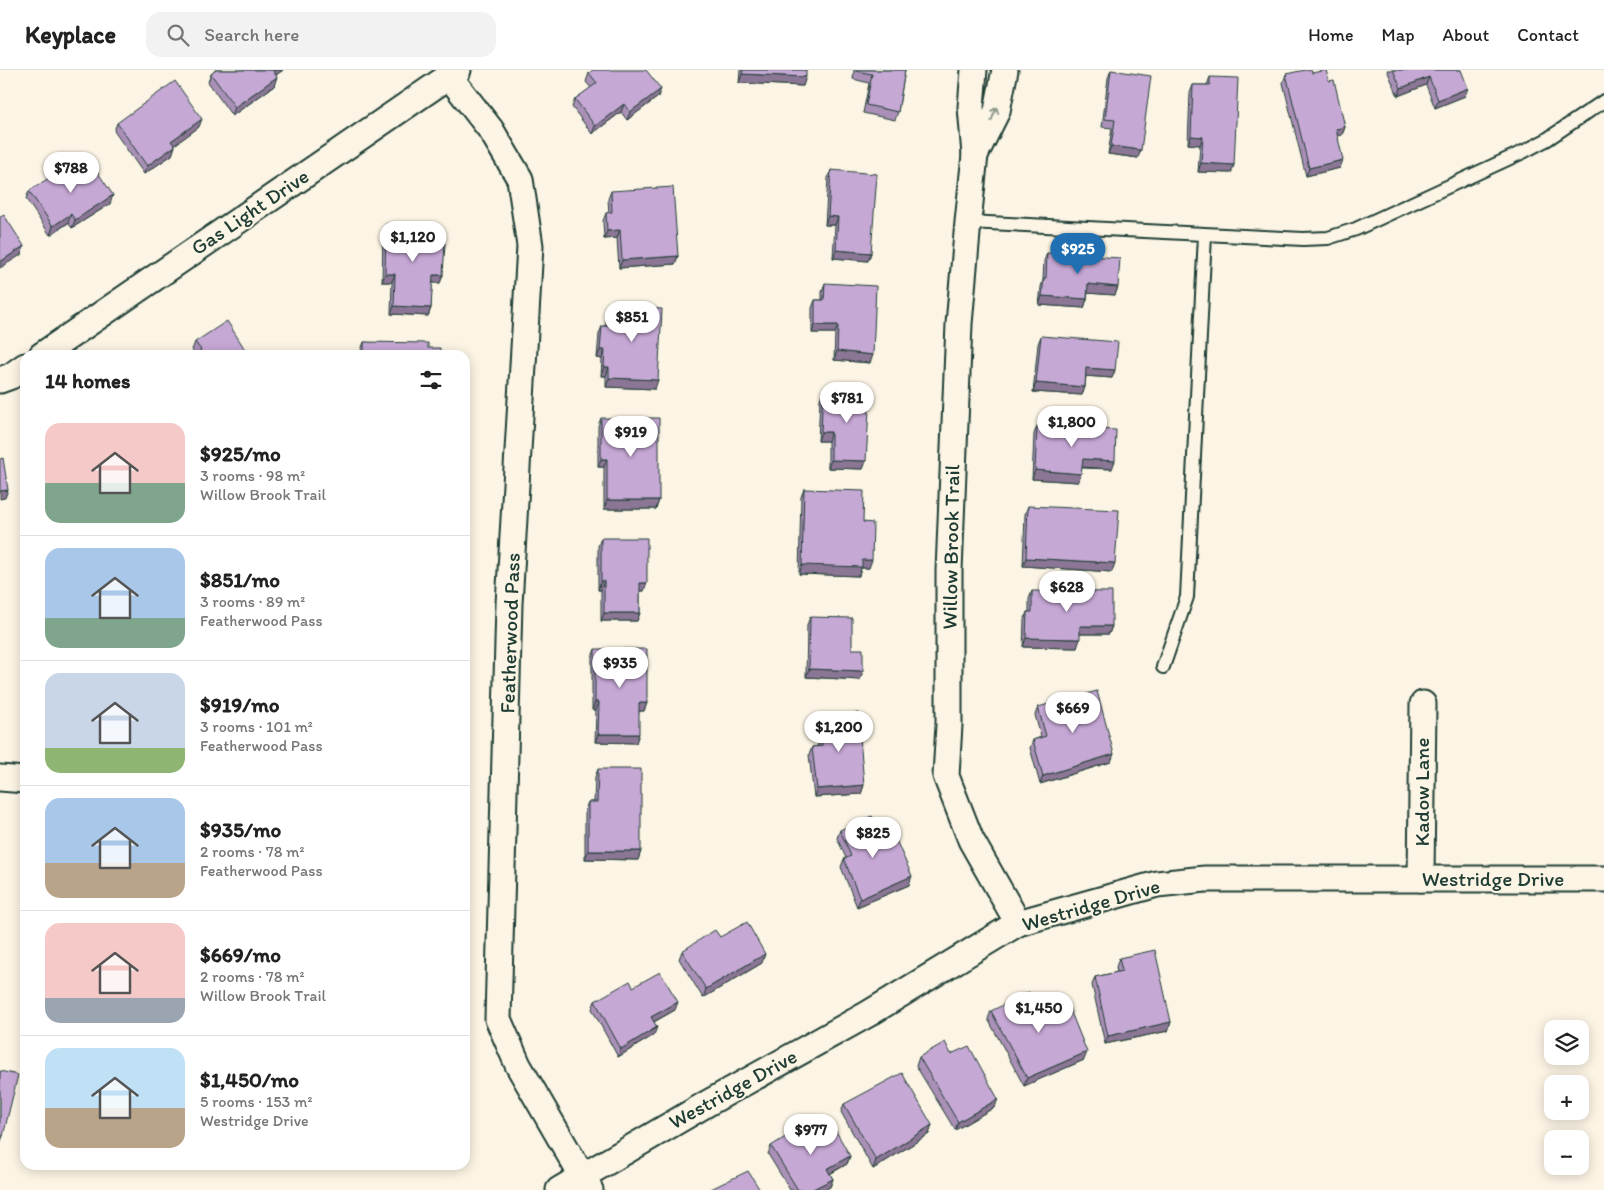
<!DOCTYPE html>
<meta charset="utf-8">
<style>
:root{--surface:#fff;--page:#f2f2f2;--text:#222;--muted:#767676;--line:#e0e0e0;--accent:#1f6fb2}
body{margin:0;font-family:Itim,sans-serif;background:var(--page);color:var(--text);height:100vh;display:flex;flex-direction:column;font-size:19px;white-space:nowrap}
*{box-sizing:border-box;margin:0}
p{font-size:16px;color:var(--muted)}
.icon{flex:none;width:28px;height:28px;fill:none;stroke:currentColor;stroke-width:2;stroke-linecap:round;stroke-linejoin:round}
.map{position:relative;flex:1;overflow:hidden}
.details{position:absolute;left:20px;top:280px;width:450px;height:820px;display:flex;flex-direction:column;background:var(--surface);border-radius:15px;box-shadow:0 2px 12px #0003}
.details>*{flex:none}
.tools{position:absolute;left:1544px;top:950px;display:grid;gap:10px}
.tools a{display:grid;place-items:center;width:45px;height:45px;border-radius:10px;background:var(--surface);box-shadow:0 2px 12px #0003;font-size:25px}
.price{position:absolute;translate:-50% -42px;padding:0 11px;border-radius:18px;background:#fff;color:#222;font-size:16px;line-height:32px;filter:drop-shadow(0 1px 2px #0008)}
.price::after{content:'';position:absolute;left:50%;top:30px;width:15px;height:11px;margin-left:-8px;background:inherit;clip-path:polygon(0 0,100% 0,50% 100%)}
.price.on{background:var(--accent);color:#fff}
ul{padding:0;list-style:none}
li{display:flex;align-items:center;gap:15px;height:125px;padding:0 25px}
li+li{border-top:1px solid var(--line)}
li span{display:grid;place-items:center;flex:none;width:140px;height:100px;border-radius:15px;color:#555}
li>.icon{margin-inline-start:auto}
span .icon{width:60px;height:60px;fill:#fffc;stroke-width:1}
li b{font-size:21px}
h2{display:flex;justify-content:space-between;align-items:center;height:60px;padding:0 25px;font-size:21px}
header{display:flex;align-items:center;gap:30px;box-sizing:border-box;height:70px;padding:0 25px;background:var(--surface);border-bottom:1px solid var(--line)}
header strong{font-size:24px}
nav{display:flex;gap:28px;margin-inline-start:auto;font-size:18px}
.search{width:350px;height:45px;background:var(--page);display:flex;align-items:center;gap:12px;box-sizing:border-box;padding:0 18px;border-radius:15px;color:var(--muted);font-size:19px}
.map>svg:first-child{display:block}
</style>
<header>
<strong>Keyplace</strong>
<div class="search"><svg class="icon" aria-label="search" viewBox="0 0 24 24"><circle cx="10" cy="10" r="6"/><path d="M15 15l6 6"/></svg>Search here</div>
<nav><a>Home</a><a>Map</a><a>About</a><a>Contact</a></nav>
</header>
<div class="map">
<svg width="1604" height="1120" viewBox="0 0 1604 1120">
<rect width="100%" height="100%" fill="#fcf5e5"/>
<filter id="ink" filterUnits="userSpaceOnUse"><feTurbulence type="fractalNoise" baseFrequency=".02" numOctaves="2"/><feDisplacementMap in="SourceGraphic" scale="10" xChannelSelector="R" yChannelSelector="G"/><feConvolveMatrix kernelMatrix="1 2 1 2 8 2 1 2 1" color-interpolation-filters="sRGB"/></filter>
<g filter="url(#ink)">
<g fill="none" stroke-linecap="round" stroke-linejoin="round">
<defs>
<g id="lane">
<polyline points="968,152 1303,169 1328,168 1356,159 1525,81 1546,70 1604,31"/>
<polyline points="1163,597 1187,527 1205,165"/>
</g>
<g id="street">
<polyline points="974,0 971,37 975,85 968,152 959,254 949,501 949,655 946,706 971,770 1018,853"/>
<polyline points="449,6 491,60 520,109 530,176 509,534 498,949 518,995 590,1120"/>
<polyline points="975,85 997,41 1005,0"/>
<polyline points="42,285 458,0"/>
<polyline points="0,310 11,306 25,296"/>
<polyline points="0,708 25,710"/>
<polyline points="1421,809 1423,634"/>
<polyline points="559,1120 708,1033 868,944 1018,853 1157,814 1205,809 1604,809"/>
</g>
</defs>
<use href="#lane" stroke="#1f3d34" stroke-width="16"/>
<use href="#street" stroke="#1f3d34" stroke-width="29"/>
<use href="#lane" stroke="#fcf5e5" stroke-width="12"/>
<use href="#street" stroke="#fcf5e5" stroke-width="25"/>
</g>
<g fill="#aa90b7" stroke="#1f3d34">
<polygon points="215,0 283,0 276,5 274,16 232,46 208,12 211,4 215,1"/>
<polygon points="740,0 806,0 803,16 739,13"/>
<polygon points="854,0 905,0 898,42 895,50 863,43 869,13 853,9"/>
<polygon points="1111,0 1138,88 1108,84 1112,58 1102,57 1108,8"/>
<polygon points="1387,0 1461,0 1465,26 1435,38 1426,15 1398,26"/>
<polygon points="589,3 658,27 627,50 621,42 592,64 572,37 575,29 591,18 586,12"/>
<polygon points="1312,3 1329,11 1345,57 1342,65 1338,66 1340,98 1306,106 1283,13 1286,4"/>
<polygon points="1210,7 1234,95 1231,103 1198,102 1200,75 1188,74 1190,23 1193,15 1207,15"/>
<polygon points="117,53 199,57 174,75 175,76 172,85 144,104 114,61"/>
<polygon points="831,100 871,183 868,191 833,188 835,155 825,155 828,108"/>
<polygon points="71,108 110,134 72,158 68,153 50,165 26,129 29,121"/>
<polygon points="611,121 678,186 675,194 619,198 617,168 604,169 603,151 606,143 609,143 608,129"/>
<polygon points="386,154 434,173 443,205 440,213 432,213 431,238 428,246 391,244 392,212 382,212 383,162"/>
<polygon points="1047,183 1118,217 1115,225 1088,223 1087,229 1084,238 1039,235 1041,217 1043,210 1044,191"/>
<polygon points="825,213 870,293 834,290 835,263 812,263 812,238 815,230 822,230 822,222"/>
<polygon points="609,237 655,319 606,317 606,306 601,306 602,289 597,288 599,264 602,256 606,256 606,245"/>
<polygon points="1041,266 1115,300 1112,308 1086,306 1085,317 1082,325 1033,322 1038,274"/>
<polygon points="195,272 246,281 245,285 194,285 195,284 192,280"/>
<polygon points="364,272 428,278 440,285 361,285 361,280"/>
<polygon points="823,321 866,391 863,399 828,398 828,371 818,371 820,329"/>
<polygon points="601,348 659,430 656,439 604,439 604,397 598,397 598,356"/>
<polygon points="1037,356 1112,399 1082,398 1078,412 1032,409 1034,364"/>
<polygon points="804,419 863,452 869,498 861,498 859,506 799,504 801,427"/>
<polygon points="1028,436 1112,502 1023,496 1025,444"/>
<polygon points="601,468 647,513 644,521 640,521 640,543 637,551 601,551 601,520 598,520 598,476"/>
<polygon points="1032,521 1112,556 1109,564 1080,564 1077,578 1023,577 1024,550 1027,542 1029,542 1029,529"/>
<polygon points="810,547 852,579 860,610 806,607 807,555"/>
<polygon points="595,579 647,633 644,641 639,641 636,673 595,672 596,640 592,640 592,587"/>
<polygon points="1038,637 1111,692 1040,714 1030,678 1033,670 1041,667 1035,645"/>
<polygon points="819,648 864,715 861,724 814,727 809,685 812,677 818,676 816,657"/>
<polygon points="598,699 641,781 638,790 585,789 585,740 588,732 594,732 595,707"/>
<polygon points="840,760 885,774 909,815 857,837 841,797 844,789 846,788 837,768"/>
<polygon points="720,867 762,893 703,928 679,889 682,881"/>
<polygon points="1119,888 1171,952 1168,961 1105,974 1092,915 1095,907 1117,902 1116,897"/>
<polygon points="633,917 675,940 654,952 654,965 618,987 592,939 595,931"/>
<polygon points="991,941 1038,942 1084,990 1024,1016 988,949"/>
<polygon points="919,987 995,1037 955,1060 916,996"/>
<polygon points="0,1001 3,1066 0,1074"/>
<polygon points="844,1034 932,1055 929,1064 873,1099 841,1042"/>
<polygon points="808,1065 850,1086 847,1094 830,1104 833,1109 830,1117 824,1120 790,1120 768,1084 771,1076"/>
</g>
<g fill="#8b7695" stroke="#1f3d34">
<polygon points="274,0 283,0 270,9 273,1"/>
<polygon points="742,4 806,7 803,16 739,13"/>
<polygon points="277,7 274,16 232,46 235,37"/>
<polygon points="1429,7 1426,15 1398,26 1401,18"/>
<polygon points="1468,18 1465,26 1435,38 1438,30"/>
<polygon points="661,19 658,27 627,50 630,42"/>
<polygon points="624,34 621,42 592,64 595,56"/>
<polygon points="202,49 199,57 168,80 171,71"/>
<polygon points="1345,57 1342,65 1333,67 1336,59"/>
<polygon points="1191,66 1203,67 1200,75 1188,74"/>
<polygon points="175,76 172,85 144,104 147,96"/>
<polygon points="1111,76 1141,80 1138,88 1108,84"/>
<polygon points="1343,90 1340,98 1306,106 1309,98"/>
<polygon points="1201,93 1234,95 1231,103 1198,102"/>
<polygon points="113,125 110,134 72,158 75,150"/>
<polygon points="71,144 68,153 50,165 53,156"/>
<polygon points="828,146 838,147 835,155 825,155"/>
<polygon points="620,160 617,168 604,169 607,161"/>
<polygon points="24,176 21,185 0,198 0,192"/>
<polygon points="836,180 871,183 868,191 833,188"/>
<polygon points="678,186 675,194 619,198 622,190"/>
<polygon points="385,204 395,204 392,212 382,212"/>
<polygon points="433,205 443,205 440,213 430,213"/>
<polygon points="1088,214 1118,217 1115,225 1085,223"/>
<polygon points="1042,226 1087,229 1084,238 1039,235"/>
<polygon points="394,236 431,238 428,246 391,244"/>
<polygon points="815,255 838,255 835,263 812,263"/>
<polygon points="600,280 605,280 602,289 597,288"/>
<polygon points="837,281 873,285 870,293 834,290"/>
<polygon points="604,297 609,297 606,306 601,306"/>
<polygon points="1086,298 1115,300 1112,308 1083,306"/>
<polygon points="609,308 658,310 655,319 606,317"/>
<polygon points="1036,313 1085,317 1082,325 1033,322"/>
<polygon points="821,362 831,362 828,371 818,371"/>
<polygon points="601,389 607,389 604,397 598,397"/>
<polygon points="1083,389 1115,391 1112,399 1080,397"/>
<polygon points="831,390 866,391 863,399 828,398"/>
<polygon points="1035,400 1081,404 1078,412 1032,409"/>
<polygon points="8,420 5,428 0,429 0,421"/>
<polygon points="607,430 659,430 656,439 604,439"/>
<polygon points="1026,488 1115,493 1112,502 1023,496"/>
<polygon points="862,490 872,490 869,498 861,498 859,506 799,504 802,495"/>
<polygon points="601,511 604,511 601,520 598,520"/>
<polygon points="640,513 647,513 644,521 637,521"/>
<polygon points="604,543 640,543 637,551 601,551"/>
<polygon points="1080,556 1112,556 1109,564 1077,564"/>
<polygon points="1026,568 1080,569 1077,578 1023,577"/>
<polygon points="809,599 863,601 860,610 806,607"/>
<polygon points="595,632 599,632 596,640 592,640"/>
<polygon points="639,633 647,633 644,641 636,641"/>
<polygon points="598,664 639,664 636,673 595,672"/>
<polygon points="1114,684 1111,692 1040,714 1043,706"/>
<polygon points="864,715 861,724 814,727 817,719"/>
<polygon points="588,781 641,781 638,790 585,789"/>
<polygon points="912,806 909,815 857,837 860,829"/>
<polygon points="765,884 762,893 703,928 706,919"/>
<polygon points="678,932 675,940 648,955 651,947"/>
<polygon points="1171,952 1168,961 1105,974 1108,966"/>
<polygon points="657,957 654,965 618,987 621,979"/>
<polygon points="1087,982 1084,990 1024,1016 1027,1008"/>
<polygon points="998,1029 995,1037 955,1060 958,1052"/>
<polygon points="932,1055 929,1064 873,1099 876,1090"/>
<polygon points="850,1086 847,1094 824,1107 827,1099"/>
<polygon points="833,1109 830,1117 824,1120 811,1120"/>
</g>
<g fill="#c6a8d5" stroke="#1f3d34">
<polygon points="216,0 274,0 273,1 277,7 235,37 211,4"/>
<polygon points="593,0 646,0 661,19 630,42 624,34 595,56 575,29 597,13 589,3"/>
<polygon points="743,0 806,0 806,7 742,4"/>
<polygon points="856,0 905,0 898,42 866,35 872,4 856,1"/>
<polygon points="1111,0 1151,6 1141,80 1111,76 1115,50 1105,49"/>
<polygon points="1305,0 1311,0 1312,3 1326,0 1329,11 1334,10 1345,57 1336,59 1343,90 1309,98 1286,4"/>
<polygon points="1393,0 1461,0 1468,18 1438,30 1429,7 1401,18"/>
<polygon points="1210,7 1238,8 1234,95 1201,93 1203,67 1191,66 1193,15 1210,15"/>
<polygon points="175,11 202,49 171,71 175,76 147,96 117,53"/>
<polygon points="92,94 113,125 75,150 71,144 53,156 29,121 64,98 71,108"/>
<polygon points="831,100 877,104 871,183 836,180 838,147 828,146"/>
<polygon points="673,117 678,186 622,190 620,160 607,161 606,143 612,142 611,121"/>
<polygon points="4,145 24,176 0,192 0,147"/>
<polygon points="386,154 435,156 434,173 445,173 443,205 433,205 431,238 394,236 395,204 385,204"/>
<polygon points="1047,183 1120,188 1118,217 1088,214 1087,229 1042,226 1044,208 1046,208"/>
<polygon points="825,213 876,216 873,285 837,281 838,255 815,255 815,230 824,230"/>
<polygon points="609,237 662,239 658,310 609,308 609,297 604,297 605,280 600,280 602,256 608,256"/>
<polygon points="227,251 246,281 241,285 194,285 201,280 195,272"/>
<polygon points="1041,266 1118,272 1115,300 1086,298 1085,317 1036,313"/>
<polygon points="364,272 428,273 428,278 440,278 440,285 364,285"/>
<polygon points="823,321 870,323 866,391 831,390 831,362 821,362"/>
<polygon points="601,348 659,348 659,430 607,430 607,389 601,389"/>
<polygon points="1037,356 1116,360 1115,391 1083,389 1081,404 1035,400"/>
<polygon points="3,388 8,420 0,421 0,389"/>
<polygon points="804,419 864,421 863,452 873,453 872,490 862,490 862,497 802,495"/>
<polygon points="1028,436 1119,440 1115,493 1026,488"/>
<polygon points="601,468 647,468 647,513 640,513 640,543 604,543 604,511 601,511"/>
<polygon points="1032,521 1112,522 1112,556 1080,556 1080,569 1026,568 1027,542 1032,542"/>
<polygon points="810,547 852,548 852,579 863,579 863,601 809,599"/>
<polygon points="595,579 647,579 647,633 639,633 639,664 598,664 599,632 595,632"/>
<polygon points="1097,621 1114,684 1043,706 1033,670 1046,666 1038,637"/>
<polygon points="858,643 864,715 817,719 812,677 822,676 819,648"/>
<polygon points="598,699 641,699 641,781 588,781 588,732 597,732"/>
<polygon points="872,746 885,774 896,770 912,806 860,829 844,789 851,786 840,760"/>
<polygon points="747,852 765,884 706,919 682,881 715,860 720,867"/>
<polygon points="1155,880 1171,952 1108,966 1095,907 1122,901 1119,888"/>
<polygon points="660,902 678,932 651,947 657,957 621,979 595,931 630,911 633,917"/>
<polygon points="1029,922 1038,942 1066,930 1087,982 1027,1008 991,941"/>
<polygon points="945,972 951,984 969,976 998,1029 958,1052 919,987"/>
<polygon points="0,1001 18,1005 3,1066 0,1066"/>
<polygon points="902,1003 932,1055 876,1090 844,1034"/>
<polygon points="832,1054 850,1086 827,1099 833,1109 811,1120 798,1120 771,1076 803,1056 808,1065"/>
<polygon points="748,1101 760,1120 709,1120"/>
</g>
<defs><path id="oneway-shaft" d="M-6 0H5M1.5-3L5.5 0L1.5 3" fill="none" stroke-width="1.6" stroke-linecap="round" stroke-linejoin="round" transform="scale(1.25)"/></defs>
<use stroke="#8e998c" href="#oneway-shaft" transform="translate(994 44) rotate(-68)"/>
</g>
<g text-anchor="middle" stroke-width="4" stroke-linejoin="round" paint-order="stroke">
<g font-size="21" fill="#1f3d34" stroke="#fcf5e5">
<text transform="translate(250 142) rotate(-34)" y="7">Gas Light Drive</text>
<text transform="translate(951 477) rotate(-89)" y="7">Willow Brook Trail</text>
<text transform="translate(510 563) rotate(-88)" y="7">Featherwood Pass</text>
<text transform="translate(1422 722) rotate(-90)" y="7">Kadow Lane</text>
<text x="1493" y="816">Westridge Drive</text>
<text transform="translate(1091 835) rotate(-16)" y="7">Westridge Drive</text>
<text transform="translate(733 1019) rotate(-29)" y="7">Westridge Drive</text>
</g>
</g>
</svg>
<div class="tools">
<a><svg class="icon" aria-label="layers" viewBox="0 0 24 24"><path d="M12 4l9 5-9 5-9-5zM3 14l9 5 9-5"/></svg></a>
<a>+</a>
<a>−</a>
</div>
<b class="price" style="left:71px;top:124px">$788</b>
<b class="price" style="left:413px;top:193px">$1,120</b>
<b class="price on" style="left:1078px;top:205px">$925</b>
<b class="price" style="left:632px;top:273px">$851</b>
<b class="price" style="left:847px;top:354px">$781</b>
<b class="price" style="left:1072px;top:378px">$1,800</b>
<b class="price" style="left:631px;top:388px">$919</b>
<b class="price" style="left:1067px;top:543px">$628</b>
<b class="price" style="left:620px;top:619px">$935</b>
<b class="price" style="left:1073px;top:664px">$669</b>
<b class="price" style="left:839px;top:683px">$1,200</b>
<b class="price" style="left:873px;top:789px">$825</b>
<b class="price" style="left:1039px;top:964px">$1,450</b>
<b class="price" style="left:811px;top:1086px">$977</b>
<section class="details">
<h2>14 homes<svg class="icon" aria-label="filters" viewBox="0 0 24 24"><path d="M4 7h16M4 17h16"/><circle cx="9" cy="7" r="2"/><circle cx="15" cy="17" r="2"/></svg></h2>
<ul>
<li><span style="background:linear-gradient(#f6c9c9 60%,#7fa58c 0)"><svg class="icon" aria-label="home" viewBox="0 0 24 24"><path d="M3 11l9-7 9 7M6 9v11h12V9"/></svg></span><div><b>$925/mo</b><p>3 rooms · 98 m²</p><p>Willow Brook Trail</p></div></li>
<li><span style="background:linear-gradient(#a9c7e8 70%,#7fa58c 0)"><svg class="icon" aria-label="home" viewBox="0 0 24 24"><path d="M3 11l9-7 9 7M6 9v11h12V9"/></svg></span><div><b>$851/mo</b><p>3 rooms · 89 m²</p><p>Featherwood Pass</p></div></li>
<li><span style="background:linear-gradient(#c9d6e8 75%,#8fb573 0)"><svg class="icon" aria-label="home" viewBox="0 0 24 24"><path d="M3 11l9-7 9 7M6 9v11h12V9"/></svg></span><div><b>$919/mo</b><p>3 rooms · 101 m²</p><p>Featherwood Pass</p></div></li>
<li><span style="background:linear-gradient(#a9c7e8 65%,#b9a48a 0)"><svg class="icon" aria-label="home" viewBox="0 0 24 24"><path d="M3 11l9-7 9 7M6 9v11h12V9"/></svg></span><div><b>$935/mo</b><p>2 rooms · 78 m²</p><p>Featherwood Pass</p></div></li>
<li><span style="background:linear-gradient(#f6c9c9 75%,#9aa5b1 0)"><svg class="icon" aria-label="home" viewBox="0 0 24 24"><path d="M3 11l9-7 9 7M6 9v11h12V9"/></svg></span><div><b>$669/mo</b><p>2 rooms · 78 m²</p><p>Willow Brook Trail</p></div></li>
<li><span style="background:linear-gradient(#bfe0f5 60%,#b9a48a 0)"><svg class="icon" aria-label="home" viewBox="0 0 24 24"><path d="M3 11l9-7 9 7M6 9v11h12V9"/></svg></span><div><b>$1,450/mo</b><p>5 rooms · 153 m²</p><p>Westridge Drive</p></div></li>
</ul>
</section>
</div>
